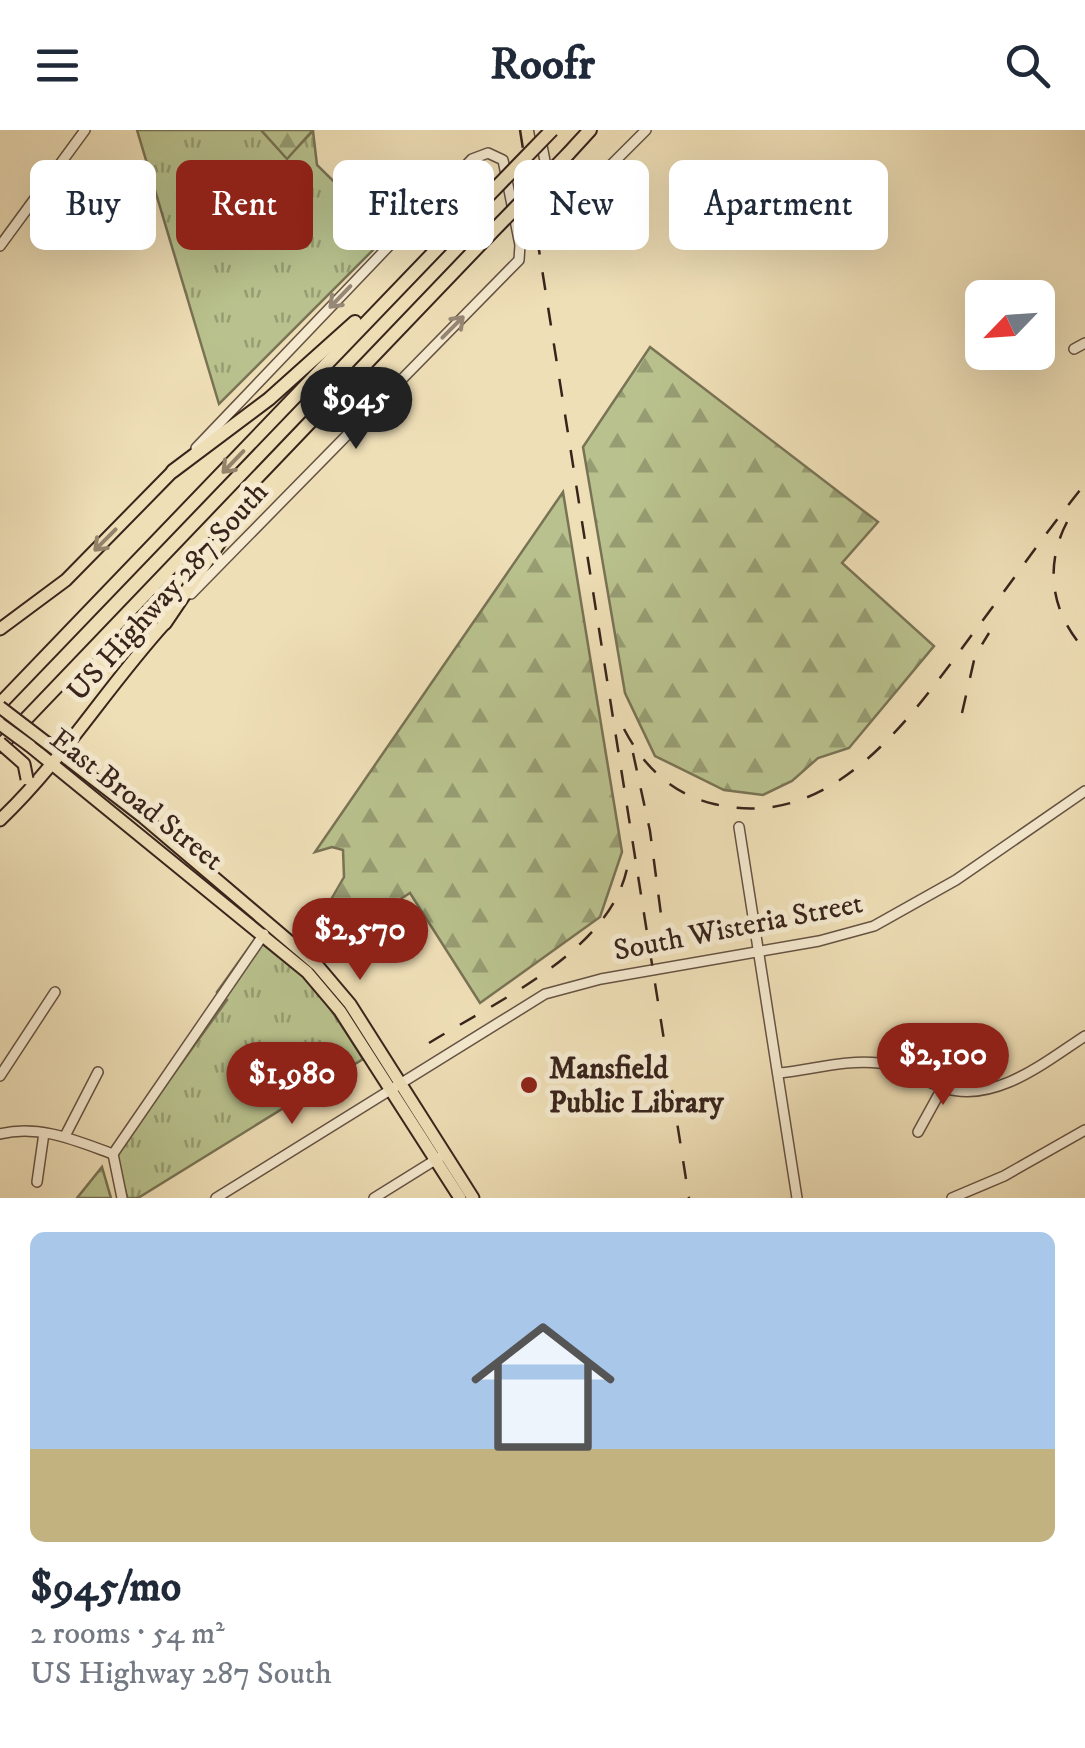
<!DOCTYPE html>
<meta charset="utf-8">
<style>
:root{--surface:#fff;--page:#f6f6f7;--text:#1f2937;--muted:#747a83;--line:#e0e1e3;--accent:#8f2418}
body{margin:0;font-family:"IM FELL DW Pica",serif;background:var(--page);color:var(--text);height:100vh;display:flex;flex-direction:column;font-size:38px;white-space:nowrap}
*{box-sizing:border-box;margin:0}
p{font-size:32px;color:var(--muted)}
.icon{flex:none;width:55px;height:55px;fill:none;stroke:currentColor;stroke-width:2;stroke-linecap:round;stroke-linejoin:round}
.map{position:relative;height:1068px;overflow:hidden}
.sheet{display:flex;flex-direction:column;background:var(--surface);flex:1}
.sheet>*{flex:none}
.banner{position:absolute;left:30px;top:30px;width:1025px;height:90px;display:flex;gap:20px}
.needle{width:65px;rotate:245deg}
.tools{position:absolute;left:965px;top:150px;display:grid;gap:20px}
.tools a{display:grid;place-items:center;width:90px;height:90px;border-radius:15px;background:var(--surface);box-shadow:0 10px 40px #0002;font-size:50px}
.price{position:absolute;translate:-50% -85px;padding:0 22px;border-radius:35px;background:var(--accent);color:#fff;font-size:32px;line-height:65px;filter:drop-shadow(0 2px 5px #0008)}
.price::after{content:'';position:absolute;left:50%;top:60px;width:30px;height:22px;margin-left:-15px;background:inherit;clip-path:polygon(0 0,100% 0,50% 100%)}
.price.active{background:#222;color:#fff}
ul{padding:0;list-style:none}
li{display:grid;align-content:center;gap:20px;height:530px;padding:0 30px}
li+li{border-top:2px solid var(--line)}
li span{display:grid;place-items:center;height:310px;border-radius:15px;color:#555}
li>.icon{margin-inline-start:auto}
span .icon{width:180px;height:180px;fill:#fffc;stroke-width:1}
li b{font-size:42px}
.pill{padding:0 35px;border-radius:15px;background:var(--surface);box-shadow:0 10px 40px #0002;font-size:35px;line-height:90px}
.pill.active{background:var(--accent);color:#fff}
header{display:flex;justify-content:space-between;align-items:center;height:130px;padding:0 30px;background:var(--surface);font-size:45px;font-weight:800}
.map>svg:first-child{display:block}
</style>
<header><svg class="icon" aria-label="menu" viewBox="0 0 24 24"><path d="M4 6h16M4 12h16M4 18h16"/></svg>Roofr<svg class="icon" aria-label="search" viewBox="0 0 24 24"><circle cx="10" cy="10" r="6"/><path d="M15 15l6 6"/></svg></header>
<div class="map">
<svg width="1085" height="1068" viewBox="0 0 1085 1068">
<defs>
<pattern id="grass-tufts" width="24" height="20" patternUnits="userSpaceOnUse" patternTransform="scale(2.5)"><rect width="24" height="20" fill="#b9c28e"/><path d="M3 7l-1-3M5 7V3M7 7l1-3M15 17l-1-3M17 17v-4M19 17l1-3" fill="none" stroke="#979d73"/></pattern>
<pattern id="forest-firs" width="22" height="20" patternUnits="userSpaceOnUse" patternTransform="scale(2.5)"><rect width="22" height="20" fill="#b9c28e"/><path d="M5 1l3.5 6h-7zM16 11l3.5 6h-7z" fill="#979d73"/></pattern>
</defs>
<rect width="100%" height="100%" fill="#efdfb7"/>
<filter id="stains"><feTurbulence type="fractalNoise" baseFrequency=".002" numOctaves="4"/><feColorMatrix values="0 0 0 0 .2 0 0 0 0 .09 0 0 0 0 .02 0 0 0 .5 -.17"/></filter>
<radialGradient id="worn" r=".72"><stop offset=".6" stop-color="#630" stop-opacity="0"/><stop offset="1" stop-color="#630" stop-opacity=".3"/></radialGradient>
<g fill="url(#grass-tufts)" stroke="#797355" stroke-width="2.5">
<polygon points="137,0 261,0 287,28 313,1 317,35 388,105 219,274"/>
<path d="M 255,809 C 304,830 336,887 363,929 L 138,1068 L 127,1068 L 116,1024 L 227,870 L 217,862 Z"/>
</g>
<g fill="url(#forest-firs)" stroke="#797355" stroke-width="2.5">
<polygon points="261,0 313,0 287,29"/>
<polygon points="650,217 878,392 842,433 934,516 849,618 818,628 792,651 763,665 724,660 655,626 625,563 583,317"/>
<polygon points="563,362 622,722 600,787 480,873 410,763 317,823 309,808 344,747 343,720 332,717 315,722"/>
<polygon points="102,1037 111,1068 77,1068"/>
</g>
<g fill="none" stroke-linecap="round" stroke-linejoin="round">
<defs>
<g id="minor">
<polyline points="539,0 550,57 554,65 568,70 585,61 646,0"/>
<polyline points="0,116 85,0"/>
<polyline points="1074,219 1085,213"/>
<polyline points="191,464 519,130 520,115 503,30 488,23 472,29 196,318"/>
<polyline points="739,697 797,1068"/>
<polyline points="894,937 899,907"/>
<path d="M 779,943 C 811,940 847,929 879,933 C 903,936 922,951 944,958 C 995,974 1045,932 1085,906"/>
<polyline points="0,946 55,862"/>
<polyline points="918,1002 967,913 977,907"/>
<path d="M 0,1004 C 39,994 77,1011 113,1024"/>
<polyline points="65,1006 98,942"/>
<polyline points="37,1052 44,1003"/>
<polyline points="122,1068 113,1024 264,804"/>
<polyline points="216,1068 545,864 601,849 819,811 874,796 956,750 1085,661"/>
<polyline points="374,1068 440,1027"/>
<polyline points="952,1068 1004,1046 1085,1000"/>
</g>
<g id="major">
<polyline points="0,499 66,450 173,341"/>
<polyline points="47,613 143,687 317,835 350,874 473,1068"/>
<polyline points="30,616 307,842 340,881 460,1068"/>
<path d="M 0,690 C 62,631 107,557 165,493"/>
</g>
<g id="highway">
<polyline points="568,24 590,0"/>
<polyline points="173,341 269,269 355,192"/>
<polyline points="165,493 250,367"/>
<polyline points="0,574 485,69"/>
<polyline points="0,616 491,103"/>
</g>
</defs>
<use href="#minor" stroke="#665343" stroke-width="12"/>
<use href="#major" stroke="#39241c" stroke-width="15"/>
<use href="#highway" stroke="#39241c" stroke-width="16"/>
<use href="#minor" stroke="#f5ead0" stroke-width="9"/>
<use href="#major" stroke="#efdfb7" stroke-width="11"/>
<use href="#highway" stroke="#efdfb7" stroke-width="12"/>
<g stroke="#39241c" stroke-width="2.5" stroke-dasharray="18 18" stroke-linecap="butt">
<polyline points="520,0 689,1068"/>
<path d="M 1067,392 C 1044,436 1051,483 1085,520"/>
<polyline points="962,583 975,526 989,503"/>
<path d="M 624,599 C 644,637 672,664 714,674 C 833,703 911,587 971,506 C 1009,456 1045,403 1085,354"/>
<polyline points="633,623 650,701 667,830"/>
<path d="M 429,913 C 500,869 620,817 629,726"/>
</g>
<defs>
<g id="major-bridge">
<polyline points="0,577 47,613"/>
<polyline points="0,594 30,616"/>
<polyline points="0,613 24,634 27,649"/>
</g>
<g id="highway-bridge">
<polyline points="485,69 552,0"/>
<polyline points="491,103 568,24"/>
</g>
</defs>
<use href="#major-bridge" stroke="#39241c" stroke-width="15" stroke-linecap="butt"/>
<use href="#highway-bridge" stroke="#39241c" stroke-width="16" stroke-linecap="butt"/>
<use href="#major-bridge" stroke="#efdfb7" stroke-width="11"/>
<use href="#highway-bridge" stroke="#efdfb7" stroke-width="12"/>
</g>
<defs><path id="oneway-shaft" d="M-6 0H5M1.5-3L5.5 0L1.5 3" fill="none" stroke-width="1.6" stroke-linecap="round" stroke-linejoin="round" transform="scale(2.5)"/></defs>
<g stroke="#978776">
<use href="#oneway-shaft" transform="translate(340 167) rotate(134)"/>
<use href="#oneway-shaft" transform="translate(453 197) rotate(-45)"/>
</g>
<g stroke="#94826a">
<use href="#oneway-shaft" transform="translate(233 332) rotate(134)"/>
<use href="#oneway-shaft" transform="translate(105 410) rotate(135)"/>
</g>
<circle fill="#8f2418" stroke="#f5ead0" stroke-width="4" cx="529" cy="955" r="10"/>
<g text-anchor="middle" stroke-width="10" stroke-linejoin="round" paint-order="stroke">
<g font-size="30" fill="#39241c" stroke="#f5ead0">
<text transform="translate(167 461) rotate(-48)" y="10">US Highway 287 South</text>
<text transform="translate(137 669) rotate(38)" y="10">East Broad Street</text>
<text transform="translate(738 796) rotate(-11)" y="10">South Wisteria Street</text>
</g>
<g font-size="30" font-weight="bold" fill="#39241c" stroke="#f5ead0" text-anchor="start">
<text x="549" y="948">Mansfield<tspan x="549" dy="34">Public Library</tspan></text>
</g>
</g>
<rect width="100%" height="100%" filter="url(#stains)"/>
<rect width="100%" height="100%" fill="url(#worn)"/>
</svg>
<div class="tools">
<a><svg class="needle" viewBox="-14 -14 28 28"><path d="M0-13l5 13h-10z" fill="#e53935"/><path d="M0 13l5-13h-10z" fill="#747a83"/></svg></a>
</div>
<b class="price active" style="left:356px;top:322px">$945</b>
<b class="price" style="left:360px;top:853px">$2,570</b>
<b class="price" style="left:943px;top:978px">$2,100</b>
<b class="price" style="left:292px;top:997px">$1,980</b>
<div class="banner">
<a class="pill">Buy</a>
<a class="pill active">Rent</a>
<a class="pill">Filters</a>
<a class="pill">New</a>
<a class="pill">Apartment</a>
</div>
</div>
<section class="sheet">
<ul>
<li><span style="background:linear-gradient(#a9c7e8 70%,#c2b280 0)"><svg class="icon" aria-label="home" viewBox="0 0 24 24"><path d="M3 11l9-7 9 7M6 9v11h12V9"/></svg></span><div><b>$945/mo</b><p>2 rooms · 54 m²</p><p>US Highway 287 South</p></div></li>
</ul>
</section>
